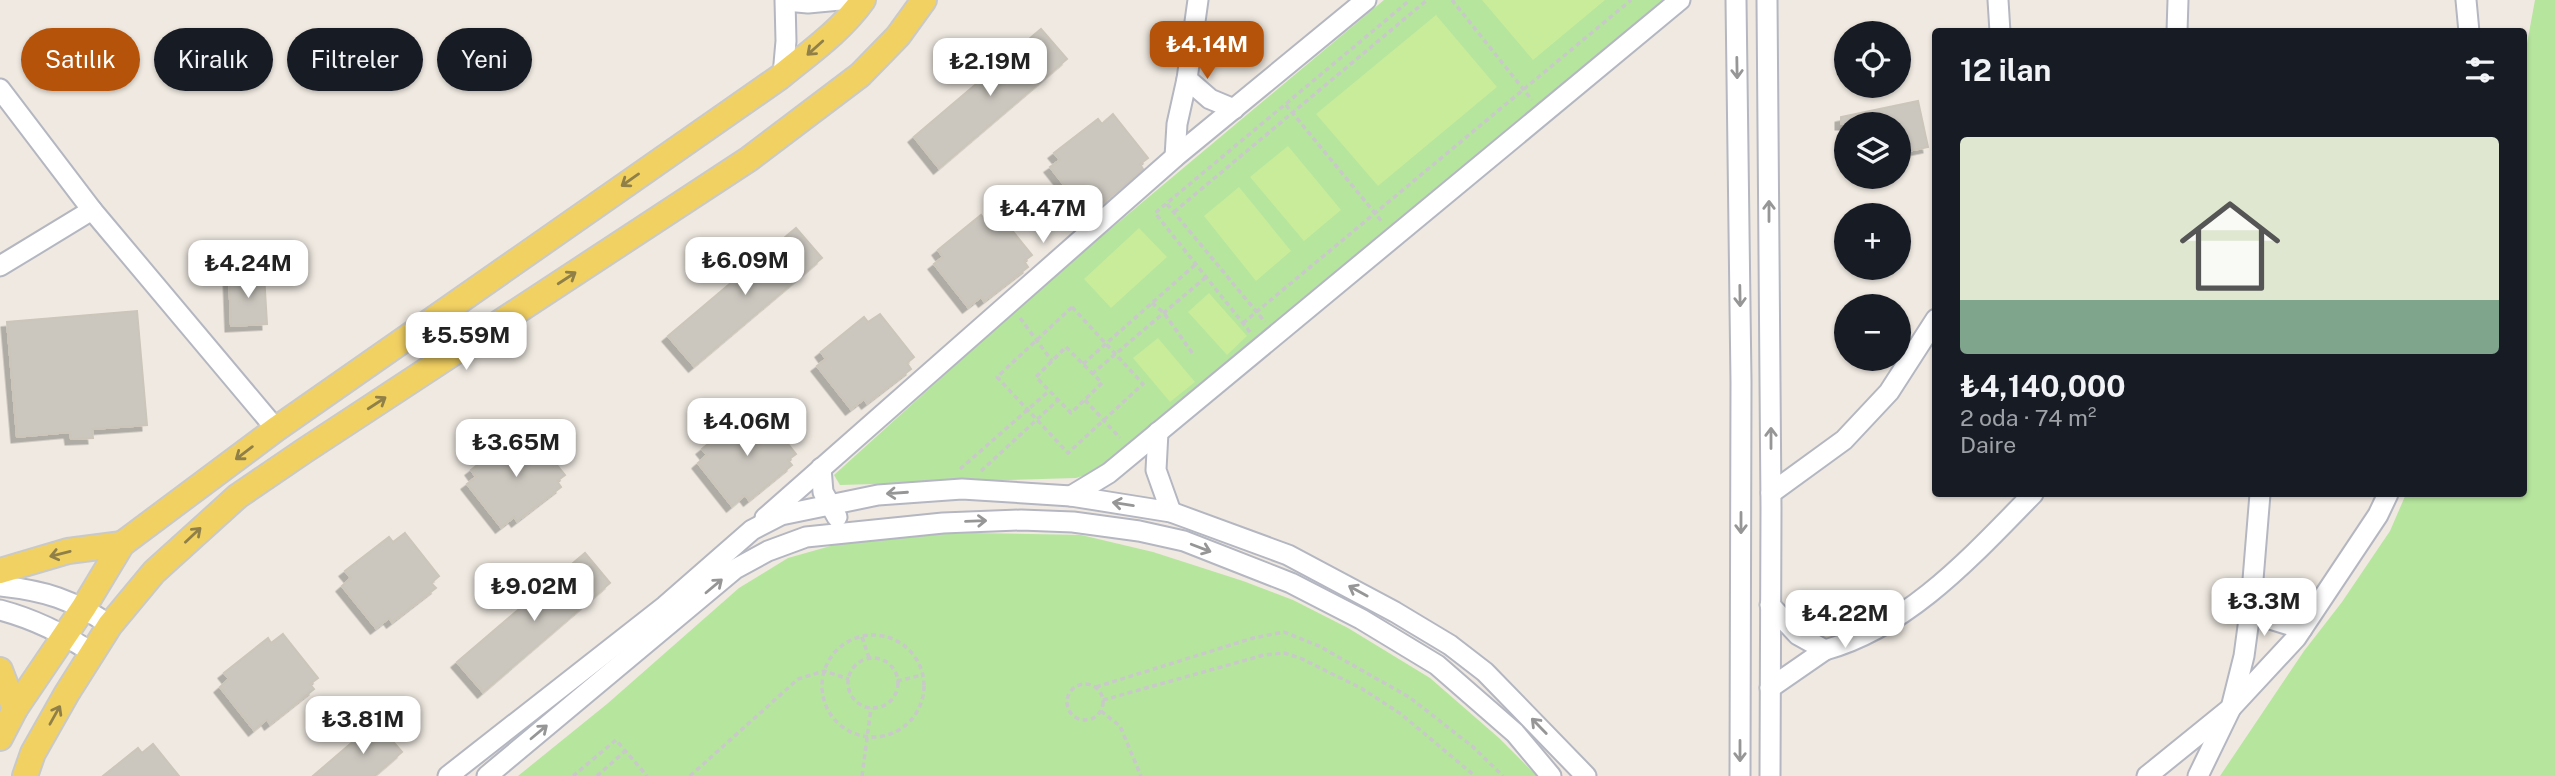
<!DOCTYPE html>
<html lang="tr">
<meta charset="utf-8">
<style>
:root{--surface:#171b24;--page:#242831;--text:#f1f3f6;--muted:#9ea1a6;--accent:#b45309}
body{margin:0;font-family:"Public Sans",sans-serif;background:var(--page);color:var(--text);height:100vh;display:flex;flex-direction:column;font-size:26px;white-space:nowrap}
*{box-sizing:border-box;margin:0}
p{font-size:23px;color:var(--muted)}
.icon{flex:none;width:38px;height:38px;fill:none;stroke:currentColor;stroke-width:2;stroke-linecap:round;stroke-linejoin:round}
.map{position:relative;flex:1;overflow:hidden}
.side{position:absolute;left:1932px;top:28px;width:595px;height:469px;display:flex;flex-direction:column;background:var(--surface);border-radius:7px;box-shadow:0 2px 5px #0004}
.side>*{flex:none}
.hud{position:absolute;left:21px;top:28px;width:665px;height:63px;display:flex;gap:14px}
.controls{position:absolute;left:1834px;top:21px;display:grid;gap:14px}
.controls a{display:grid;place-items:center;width:77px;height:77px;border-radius:50%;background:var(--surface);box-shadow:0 2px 5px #0004;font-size:35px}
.price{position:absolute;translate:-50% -60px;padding:0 16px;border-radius:14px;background:#fff;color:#222;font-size:23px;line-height:46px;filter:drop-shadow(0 2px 4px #0008)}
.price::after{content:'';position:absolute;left:50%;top:42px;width:21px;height:16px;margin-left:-10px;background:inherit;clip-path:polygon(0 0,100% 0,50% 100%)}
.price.selected{background:var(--accent);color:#fff}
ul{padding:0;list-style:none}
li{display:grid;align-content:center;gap:14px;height:371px;padding:0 28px}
li span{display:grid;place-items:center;height:217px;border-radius:7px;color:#555}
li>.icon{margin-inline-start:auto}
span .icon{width:126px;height:126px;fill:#fffc;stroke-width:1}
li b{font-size:30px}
h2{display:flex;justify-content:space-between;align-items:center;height:84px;padding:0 28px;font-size:30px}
.chip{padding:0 24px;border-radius:32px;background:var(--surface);box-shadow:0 2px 5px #0004;font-size:24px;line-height:63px}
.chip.selected{background:var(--accent);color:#fff}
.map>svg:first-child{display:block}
</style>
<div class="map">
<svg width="2555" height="776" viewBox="0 0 2555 776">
<defs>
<filter id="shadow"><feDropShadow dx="-5.5" dy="5.5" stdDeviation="0" flood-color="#0004"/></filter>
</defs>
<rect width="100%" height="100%" fill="#efe9e1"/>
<g fill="#b6e59e">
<polygon points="1384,0 1671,0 1104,469 1076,478 840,485 834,475 1046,283"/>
<polygon points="2535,0 2555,0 2555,776 2220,776 2304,651 2342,602 2390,531 2406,494 2524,494 2524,60"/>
<polygon points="973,533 1081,535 1153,552 1243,581 1293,600 1348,628 1430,678 1499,738 1537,776 518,776 607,704 739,588 788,558 845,542 901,535"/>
</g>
<g fill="#c9ec9a">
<polygon points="1482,0 1605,0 1533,60"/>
<polygon points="1436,15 1497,87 1378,186 1316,114"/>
<polygon points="1288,146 1341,210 1304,241 1250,177"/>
<polygon points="1239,187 1291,251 1256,281 1204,216"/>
<polygon points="1139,228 1167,257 1111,308 1084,279"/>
<polygon points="1209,293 1247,336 1227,355 1188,312"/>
<polygon points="1158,338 1195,382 1170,402 1133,358"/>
</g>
<g fill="#cbc7bf" stroke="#cbc5ba" stroke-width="2" filter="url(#shadow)">
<polygon points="1041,29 1067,59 939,168 914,137"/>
<polygon points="1918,101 1928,147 1899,153 1899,124 1841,124 1841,117"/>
<polygon points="1113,114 1148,158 1140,164 1143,169 1123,186 1101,204 1097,200 1084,210 1050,167 1060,160 1054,153 1098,119 1102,124"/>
<polygon points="997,212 1032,255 1024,261 1028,267 984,301 981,297 968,307 934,264 943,257 938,250 981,215 985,220"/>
<polygon points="796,228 822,258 694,366 668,336"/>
<polygon points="264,274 267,324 231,326 229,275"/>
<polygon points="137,311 147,425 92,429 93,438 71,439 70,432 17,437 7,322"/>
<polygon points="880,314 914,357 907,363 911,369 867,403 864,399 851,409 817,366 826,359 821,352 864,317 868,322"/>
<polygon points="761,410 796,454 788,460 792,465 749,500 745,495 732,506 698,463 707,455 702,449 746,414 750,419"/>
<polygon points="530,432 565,475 557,481 561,487 517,521 514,517 501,527 467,484 476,477 471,470 515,436 519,441"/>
<polygon points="405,533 439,576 431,583 436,588 392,622 389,618 376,628 342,586 351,578 345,571 389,537 393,542"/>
<polygon points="585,553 610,583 483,692 457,662"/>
<polygon points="283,634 318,678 310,684 314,689 270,724 267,719 254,730 220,687 229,679 224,673 268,638 271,643"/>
<polygon points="376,722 402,752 374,776 313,776"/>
<polygon points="153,744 179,776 103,776 138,748 142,753"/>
</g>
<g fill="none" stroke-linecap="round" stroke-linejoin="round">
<defs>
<g id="minor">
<polyline points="1736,0 1741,382 1740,776"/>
<polyline points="1767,0 1771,508 1770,776"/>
<polyline points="1998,0 2000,32"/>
<polyline points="2466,0 2469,32"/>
<polyline points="786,1 808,3 840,0"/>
<polyline points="2177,32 2178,0"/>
<polyline points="783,75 786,41 785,0"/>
<polyline points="1187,79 1210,99 1234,109"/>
<polyline points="0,89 92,210 276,429"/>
<polyline points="1175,157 1177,124 1187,79 1198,0"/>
<polyline points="0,266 92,210"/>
<polyline points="1158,432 1156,470 1171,512"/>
<polyline points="821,468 823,492 837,517"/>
<polyline points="1771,493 1844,440 1889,392 1936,319"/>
<polyline points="1071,496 1109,473 1680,0"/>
<polyline points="765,518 1175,157 1366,0"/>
<path d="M 0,586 C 46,591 71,599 110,625"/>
<polyline points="2251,604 2270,619 2302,629"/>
<path d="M 0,610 C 34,619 63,633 92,653"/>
<path d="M 1825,650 C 1909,627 1974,554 2033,494"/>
<polyline points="1770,688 1825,650 1798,635 1770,605"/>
<polyline points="448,776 665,606 752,530 781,515 878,495 962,489 1071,496 1171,512 1288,555 1395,612 1450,645 1485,672 1586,776"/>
<polyline points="487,776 735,569 768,551 806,537 943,523 1021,520 1073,522 1139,531 1184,541 1291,583 1361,619 1437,665 1515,733 1551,776"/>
<polyline points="2147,776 2231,708 2296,638 2378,515 2388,494"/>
<polyline points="2198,776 2231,708 2244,656 2251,604 2260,494"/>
</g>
<g id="major">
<polyline points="0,571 68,551 122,544"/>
<polyline points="0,670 15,709"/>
<path d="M 0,738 L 15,709 L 84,607 L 122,544 L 276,429 L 780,77 C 809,53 841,31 863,0"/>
<polyline points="25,776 33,753 67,693 110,625 154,572 238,496 304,451 749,159 860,75 898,36 924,0"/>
</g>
</defs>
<use href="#minor" stroke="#b4b7c1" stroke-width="23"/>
<use href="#major" stroke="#c9c9c9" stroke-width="28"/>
<g stroke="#c9c9c9" stroke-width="3.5" stroke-dasharray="5 3.5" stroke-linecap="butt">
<polyline points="1452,0 1532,100"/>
<polyline points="1286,105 1383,223"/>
<polyline points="1167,204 1265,322"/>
<polyline points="1174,212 1427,0"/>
<polyline points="1152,303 1164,313 1193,354"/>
<polygon points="1072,307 1143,384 1068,453 997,377"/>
<polyline points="1020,318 1052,361"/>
<polyline points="1243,323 1631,0"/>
<polyline points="1250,332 1155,213 1410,0"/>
<polygon points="1066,347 1102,383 1071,413 1036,377"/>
<polyline points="1083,364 1196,264"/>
<polyline points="1092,374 1206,277"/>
<polyline points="1085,400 1120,438"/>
<polyline points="960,469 1049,391"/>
<polyline points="981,471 1058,400"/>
<circle cx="873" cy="686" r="51"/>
<polyline points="862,637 869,658"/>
<circle cx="873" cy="683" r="25"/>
<polyline points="897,681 922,675"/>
<circle cx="1085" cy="702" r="18"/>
<polyline points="1096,687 1253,638 1284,632 1319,646 1409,697 1472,746 1503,776"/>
<polyline points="1103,700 1264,655 1284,653 1300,658 1361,688 1401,714 1475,776"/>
<polyline points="1101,711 1120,726 1141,776"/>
<polyline points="573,776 616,740 647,776"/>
<polyline points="597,776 624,752"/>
<polyline points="690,776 798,679 824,671 849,679"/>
<polyline points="862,776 871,708"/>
</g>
<use href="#minor" stroke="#fff" stroke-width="19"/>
<use href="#major" stroke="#f2d163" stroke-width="24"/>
</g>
<defs><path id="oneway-shaft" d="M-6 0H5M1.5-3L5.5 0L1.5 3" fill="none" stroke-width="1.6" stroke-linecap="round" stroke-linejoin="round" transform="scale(1.75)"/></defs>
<g stroke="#908048">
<use href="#oneway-shaft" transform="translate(815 48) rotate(138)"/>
<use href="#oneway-shaft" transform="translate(630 180) rotate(145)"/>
<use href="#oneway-shaft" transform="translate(567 278) rotate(-33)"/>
<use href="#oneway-shaft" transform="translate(377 403) rotate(-33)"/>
<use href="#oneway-shaft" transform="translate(244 453) rotate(143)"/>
<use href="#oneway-shaft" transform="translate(193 535) rotate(-43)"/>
<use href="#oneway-shaft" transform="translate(60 554) rotate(166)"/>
<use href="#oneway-shaft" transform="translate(55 715) rotate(-61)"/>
</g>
<g stroke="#969696">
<use href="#oneway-shaft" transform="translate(1737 68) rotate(89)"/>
<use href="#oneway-shaft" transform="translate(1769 211) rotate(-90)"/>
<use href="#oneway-shaft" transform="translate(1740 296) rotate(89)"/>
<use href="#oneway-shaft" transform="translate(1771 438) rotate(-90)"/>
<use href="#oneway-shaft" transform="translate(897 493) rotate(176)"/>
<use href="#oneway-shaft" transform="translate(1123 504) rotate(-171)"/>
<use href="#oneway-shaft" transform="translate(976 521) rotate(-2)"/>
<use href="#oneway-shaft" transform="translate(1741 523) rotate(90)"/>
<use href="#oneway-shaft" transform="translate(1201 548) rotate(21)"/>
<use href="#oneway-shaft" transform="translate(714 586) rotate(-40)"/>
<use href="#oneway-shaft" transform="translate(1358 591) rotate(-151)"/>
<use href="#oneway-shaft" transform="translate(1539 726) rotate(-134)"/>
<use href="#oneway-shaft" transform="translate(539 732) rotate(-40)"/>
<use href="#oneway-shaft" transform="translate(1740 751) rotate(90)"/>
</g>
</svg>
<div class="controls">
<a><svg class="icon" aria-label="locate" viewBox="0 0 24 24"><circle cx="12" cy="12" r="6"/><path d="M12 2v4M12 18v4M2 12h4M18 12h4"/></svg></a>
<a><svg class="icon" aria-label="layers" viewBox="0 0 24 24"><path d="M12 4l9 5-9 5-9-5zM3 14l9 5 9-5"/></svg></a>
<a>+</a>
<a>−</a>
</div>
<b class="price selected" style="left:1207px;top:81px">₺4.14M</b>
<b class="price" style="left:990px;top:98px">₺2.19M</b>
<b class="price" style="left:1043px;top:245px">₺4.47M</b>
<b class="price" style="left:745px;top:297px">₺6.09M</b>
<b class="price" style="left:248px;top:300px">₺4.24M</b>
<b class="price" style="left:466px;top:372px">₺5.59M</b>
<b class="price" style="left:747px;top:458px">₺4.06M</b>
<b class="price" style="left:516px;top:479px">₺3.65M</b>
<b class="price" style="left:534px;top:623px">₺9.02M</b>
<b class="price" style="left:2264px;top:638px">₺3.3M</b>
<b class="price" style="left:1845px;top:650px">₺4.22M</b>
<b class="price" style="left:363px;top:756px">₺3.81M</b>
<div class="hud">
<a class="chip selected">Satılık</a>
<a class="chip">Kiralık</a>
<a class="chip">Filtreler</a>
<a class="chip">Yeni</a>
</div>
<section class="side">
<h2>12 ilan<svg class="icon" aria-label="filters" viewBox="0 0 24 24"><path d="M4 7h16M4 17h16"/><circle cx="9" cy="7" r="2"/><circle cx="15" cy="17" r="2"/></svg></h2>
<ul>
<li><span style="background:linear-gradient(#dfe7d0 75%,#7fa58c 0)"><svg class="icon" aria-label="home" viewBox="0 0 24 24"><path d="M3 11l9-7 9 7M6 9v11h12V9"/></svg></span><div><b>₺4,140,000</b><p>2 oda · 74 m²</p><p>Daire</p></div></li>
</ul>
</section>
</div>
